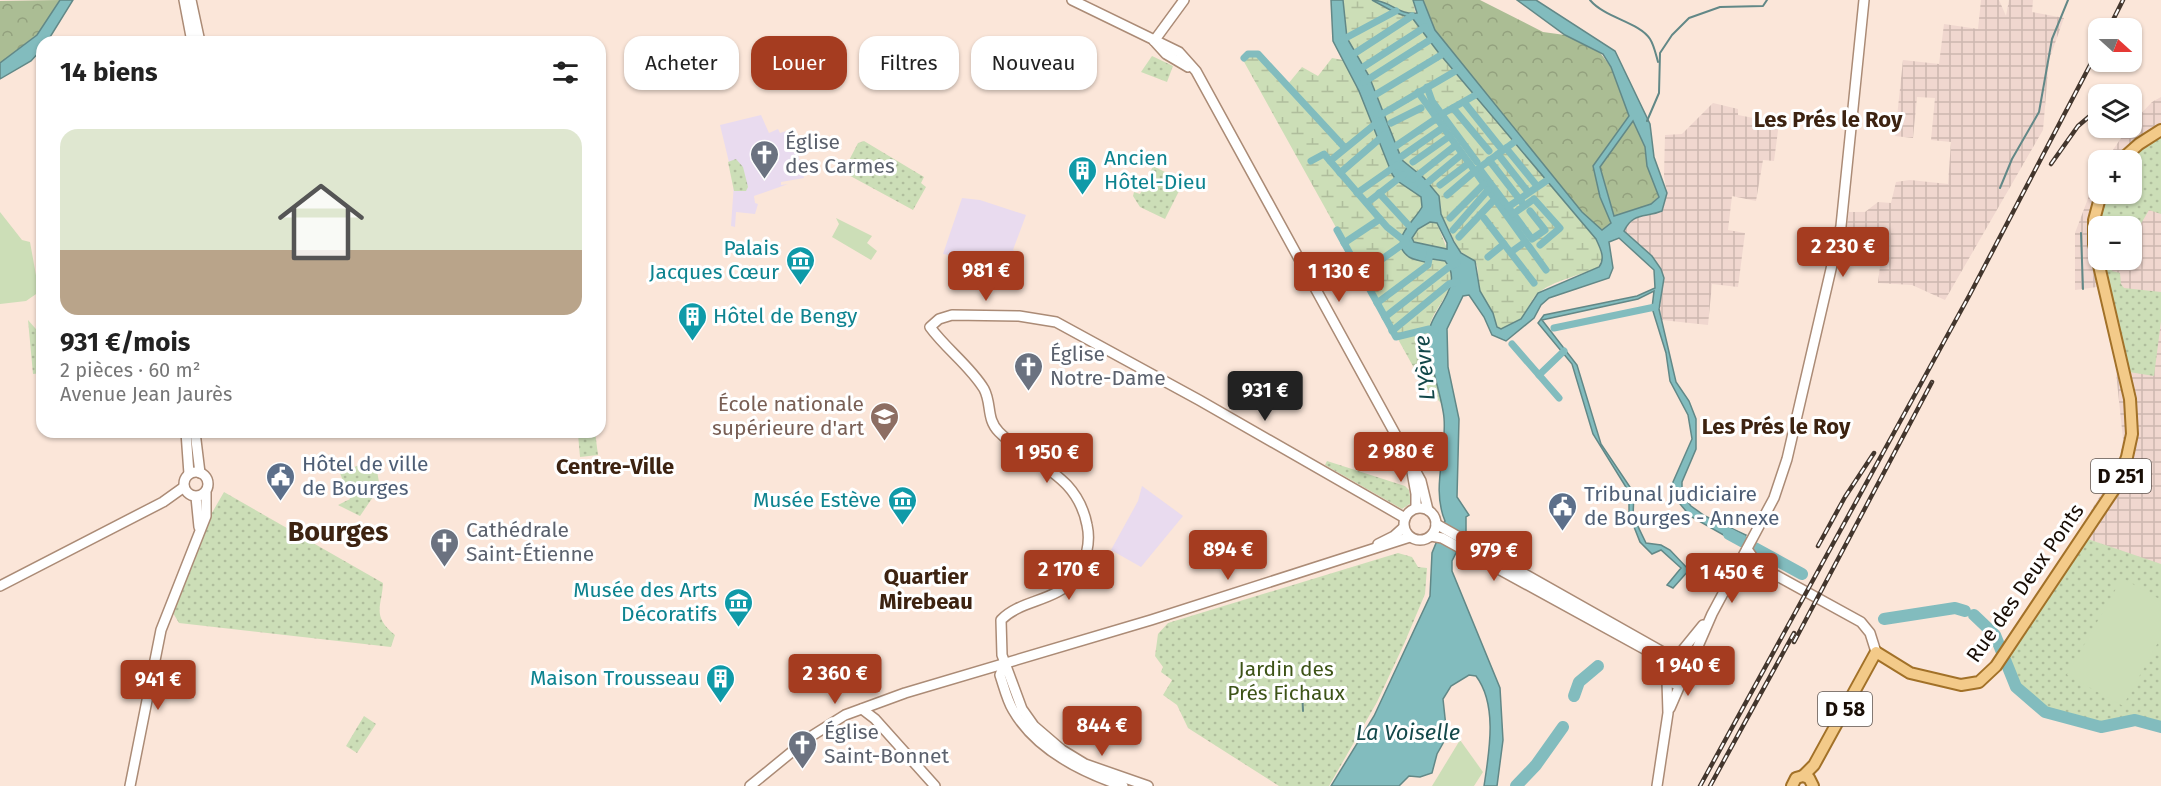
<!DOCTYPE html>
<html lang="fr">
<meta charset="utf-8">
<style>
:root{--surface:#fff;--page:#f2f2f2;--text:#222;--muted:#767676;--line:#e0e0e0;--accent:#a53c20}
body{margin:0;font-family:"Fira Sans",sans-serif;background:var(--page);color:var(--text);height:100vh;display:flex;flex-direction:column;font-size:22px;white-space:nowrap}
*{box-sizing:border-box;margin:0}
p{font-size:20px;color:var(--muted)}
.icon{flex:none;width:33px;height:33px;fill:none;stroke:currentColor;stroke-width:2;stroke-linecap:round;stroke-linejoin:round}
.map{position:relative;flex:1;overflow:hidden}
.side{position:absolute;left:36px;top:36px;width:570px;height:402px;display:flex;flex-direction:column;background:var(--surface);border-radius:18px;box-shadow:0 2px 4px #0004}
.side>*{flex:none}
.hud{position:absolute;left:624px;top:36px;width:570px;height:54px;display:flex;gap:12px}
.needle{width:39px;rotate:111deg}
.tools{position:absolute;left:2088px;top:18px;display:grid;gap:12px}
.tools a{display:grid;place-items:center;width:54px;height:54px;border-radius:12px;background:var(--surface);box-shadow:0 2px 4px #0004;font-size:30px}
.price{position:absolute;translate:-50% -51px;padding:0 14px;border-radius:6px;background:var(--accent);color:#fff;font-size:20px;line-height:39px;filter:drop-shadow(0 2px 3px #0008)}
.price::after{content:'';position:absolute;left:50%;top:36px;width:18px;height:14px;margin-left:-9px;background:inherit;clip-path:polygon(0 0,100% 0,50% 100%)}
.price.current{background:#222;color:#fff}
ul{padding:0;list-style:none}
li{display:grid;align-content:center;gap:12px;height:318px;padding:0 24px}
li+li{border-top:2px solid var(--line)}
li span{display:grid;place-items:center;height:186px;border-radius:18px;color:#555}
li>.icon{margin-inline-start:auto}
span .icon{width:108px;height:108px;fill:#fffc;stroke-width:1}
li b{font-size:26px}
h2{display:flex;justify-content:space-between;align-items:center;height:72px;padding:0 24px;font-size:26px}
.tag{padding:0 21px;border-radius:18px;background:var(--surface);box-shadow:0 2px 4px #0004;font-size:21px;line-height:54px}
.tag.current{background:var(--accent);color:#fff}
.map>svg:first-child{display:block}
</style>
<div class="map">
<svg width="2161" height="786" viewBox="0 0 2161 786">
<defs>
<pattern id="industrial-grid" width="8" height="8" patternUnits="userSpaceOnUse" patternTransform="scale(1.5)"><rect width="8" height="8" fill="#f0d7cf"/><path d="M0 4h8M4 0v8" fill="none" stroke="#cdb7b0"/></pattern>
<pattern id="grass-dots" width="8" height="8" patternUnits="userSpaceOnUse" patternTransform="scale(1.5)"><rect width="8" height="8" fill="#ccdeb7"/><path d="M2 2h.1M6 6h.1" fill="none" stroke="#afbd9c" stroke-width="1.8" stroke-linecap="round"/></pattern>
<pattern id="forest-crowns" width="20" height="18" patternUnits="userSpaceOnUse" patternTransform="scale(1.5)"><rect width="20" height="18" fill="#abbd94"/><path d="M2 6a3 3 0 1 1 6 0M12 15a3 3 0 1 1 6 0" fill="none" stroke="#93a17e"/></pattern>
<pattern id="wetland-marsh" width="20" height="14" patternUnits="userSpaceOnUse" patternTransform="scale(1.5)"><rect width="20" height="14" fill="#ccdeb7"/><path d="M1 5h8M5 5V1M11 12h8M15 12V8" fill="none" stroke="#afbd9c"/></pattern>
</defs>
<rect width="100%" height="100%" fill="#fbe6d9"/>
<g fill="url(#industrial-grid)" fill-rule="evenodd">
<polygon points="1981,0 1999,0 2006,16 2009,0 2033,0 2032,12 2064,18 2049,60 2043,130 1945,300 1912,285 1878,283 1881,258 1866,255 1869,236 1846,232 1849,212 1865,212 1878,202 1891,203 1896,182 1910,180 1948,184 1951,142 1931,140 1935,98 1917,97 1913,138 1895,136 1903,60 1939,64 1944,24 1978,29"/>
<path d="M 2161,97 L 2161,564 L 2160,565 L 2076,535 L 2108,483 L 2119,461 L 2123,439 L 2115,363 L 2097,287 L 2075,290 L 2075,233 L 2098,172 L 2098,194 L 2132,194 L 2132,160 L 2106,160 L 2128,128 L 2132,128 L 2132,123 L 2152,102 ZM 2098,226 L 2132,226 L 2132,260 L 2098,260 Z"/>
<polygon points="1713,103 1738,109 1738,115 1779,123 1774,161 1763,160 1756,201 1732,196 1728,230 1745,233 1738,287 1712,284 1708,325 1662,320 1659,308 1664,278 1661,269 1652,256 1624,231 1630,220 1652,214 1667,193 1664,176 1665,135 1682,134"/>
</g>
<g fill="#e9dbef">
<polygon points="761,115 769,133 778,129 780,133 792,129 804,178 781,182 781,185 788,184 754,196 755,203 758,204 755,214 736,212 735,227 731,226 734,183 720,125"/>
<polygon points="962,198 980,200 1026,215 1013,250 1020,254 1012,275 1007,275 1007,281 1002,281 1002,285 987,286 987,290 983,290 980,278 967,278 971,259 943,254"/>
<polygon points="1142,486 1183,516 1141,567 1111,550 1138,501"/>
</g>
<g fill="url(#grass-dots)">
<polygon points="1152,56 1173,66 1167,82 1141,72"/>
<polygon points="2161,135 2161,214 2149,210 2132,239 2132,226 2098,226 2106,194 2132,194 2132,160 2127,160"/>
<polygon points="864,141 924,177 921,183 926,187 913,210 843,172 858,143"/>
<polygon points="736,159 743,167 748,187 746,191 734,191 728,162"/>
<polygon points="1153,166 1179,179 1177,183 1182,185 1165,219 1140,207 1133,196 1134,192 1140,194"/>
<polygon points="2102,260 2114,260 2112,271 2120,273 2121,284 2124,288 2161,292 2161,321 2154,376 2129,372"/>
<polygon points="28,320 42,336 42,373 33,374"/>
<polygon points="595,432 598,455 580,457 578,434"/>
<polygon points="1327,461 1405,486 1409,490 1411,503 1402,509 1325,465"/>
<polygon points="364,463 377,471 381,493 379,496 375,494 360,516 338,505 350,499 340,473"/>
<path d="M 224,492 L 383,583 C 382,606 371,616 395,635 L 391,647 L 179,623 L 173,613 L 209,518 Z"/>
<polygon points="2076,535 2161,564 2161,722 2153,719 2135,720 2101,727 2045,712 2016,687 2005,658"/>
<polygon points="1398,553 1412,557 1418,567 1427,568 1425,594 1404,644 1377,702 1329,786 1279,786 1188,728 1177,705 1163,695 1172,680 1161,672 1163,667 1155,656 1158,634 1168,623"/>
<polygon points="364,716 376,724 357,753 346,746"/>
</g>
<g fill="url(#forest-crowns)">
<polygon points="60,0 37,35 0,63 0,1"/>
<polygon points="1423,0 1480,0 1543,32 1565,35 1598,50 1611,67 1629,116 1593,166 1600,197 1611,223 1604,230 1597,227 1582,212 1435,30"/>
<polygon points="1633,121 1645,147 1647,166 1659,196 1651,204 1614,216 1600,167"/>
</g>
<g fill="url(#wetland-marsh)">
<path d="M 1343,0 L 1413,0 L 1417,22 L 1438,52 L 1596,239 L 1603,258 L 1598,267 C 1580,276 1553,280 1537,294 C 1527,303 1521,335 1497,328 L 1480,291 L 1477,265 L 1459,250 L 1441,214 L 1440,201 L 1427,181 L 1402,160 L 1369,76 L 1347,38 Z"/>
<path d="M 1255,53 L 1288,84 L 1302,67 L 1318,76 L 1332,58 L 1343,60 L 1359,91 L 1395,179 L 1421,197 L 1422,207 C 1408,234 1377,250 1429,262 L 1431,259 L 1445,261 L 1450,269 C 1456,294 1432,307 1429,330 C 1426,353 1438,383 1443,405 L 1424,386 L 1243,60 Z"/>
<polygon points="1430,222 1437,223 1447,249 1414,242 1412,238 1418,229"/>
</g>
<g fill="#ccdeb7">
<polygon points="0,212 22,240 30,242 39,292 26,301 0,304"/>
<polygon points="836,218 872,236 867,243 877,251 871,260 832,237 839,224"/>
<polygon points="2122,578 2161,600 2161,637 2123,706 2067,675"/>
<polygon points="1460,740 1483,772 1474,786 1432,786"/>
</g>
<g fill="#82bcbe" stroke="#628887" stroke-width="1.5" fill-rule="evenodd">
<polygon points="60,0 73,0 47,42 42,42 42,49 31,61 0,79 0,63 37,35"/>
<path d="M 1331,0 L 1343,0 L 1347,38 L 1369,76 L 1402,160 L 1424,178 L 1439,196 L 1441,214 L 1454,242 L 1461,253 L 1475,261 L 1480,291 L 1493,313 L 1497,327 L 1501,329 L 1521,319 L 1538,293 L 1599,267 C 1606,258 1600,248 1596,239 L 1438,52 L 1413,19 L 1394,12 L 1372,0 C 1389,0 1400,16 1417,13 L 1413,0 L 1423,0 L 1435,30 L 1582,212 L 1602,230 L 1611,223 L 1600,197 L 1593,166 L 1629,116 L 1611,67 L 1603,54 L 1565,35 L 1517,0 L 1536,0 L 1615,51 L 1650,124 L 1654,157 L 1667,193 L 1662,211 C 1645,218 1633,212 1624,231 L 1652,256 L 1661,269 L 1664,278 L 1659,309 L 1676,382 L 1689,401 L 1696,419 L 1696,449 L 1682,482 L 1682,495 L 1691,506 L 1705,516 L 1746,535 L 1741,545 L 1690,516 L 1671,493 L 1673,482 L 1692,439 L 1688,415 L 1670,381 L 1666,353 L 1652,308 L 1654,291 L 1638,299 L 1542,320 L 1577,365 L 1601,444 L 1634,493 L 1633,516 L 1646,543 L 1661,545 L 1670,550 L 1689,570 L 1673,588 L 1667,585 L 1681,568 L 1661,550 L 1652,554 L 1640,542 L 1629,514 L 1629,492 L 1593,434 L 1572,364 L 1538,323 L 1544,315 L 1637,296 L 1655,288 L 1654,270 L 1619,238 L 1609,242 L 1613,268 L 1609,278 L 1549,298 L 1541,305 L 1534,318 L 1506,341 L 1492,335 L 1484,317 L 1469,295 L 1463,296 L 1447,329 L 1448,367 L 1459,419 L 1457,497 L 1469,515 L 1466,517 L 1466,533 L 1452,561 L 1452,571 L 1500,688 L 1503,740 L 1497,786 L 1484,786 C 1489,753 1498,705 1476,676 L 1469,675 L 1451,686 L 1443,699 L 1447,736 L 1437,754 L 1432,773 L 1420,777 L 1409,776 L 1399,786 L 1331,786 L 1374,716 L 1430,596 L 1432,553 L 1445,521 C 1431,488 1447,453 1444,418 C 1442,393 1423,349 1430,327 C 1436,307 1464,283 1445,261 L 1432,259 L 1428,263 C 1422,261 1414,260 1409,257 C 1387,241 1414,222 1422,207 L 1421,197 L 1396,180 L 1392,174 L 1359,91 L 1333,41 ZM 1633,121 L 1645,147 L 1647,166 L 1659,197 L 1651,204 L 1614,216 L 1600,167 ZM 1430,222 L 1437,223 L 1447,243 L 1447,249 L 1414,242 L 1412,238 L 1418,229 Z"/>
</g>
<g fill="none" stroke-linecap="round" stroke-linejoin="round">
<g stroke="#628887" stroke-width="2">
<path d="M 1590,0 C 1605,18 1639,22 1650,39 C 1654,45 1656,55 1658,62"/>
<polyline points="1647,121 1659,93 1660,53 1672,35 1689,18 1720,7 1763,6 1767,0"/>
<polyline points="2000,188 2012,159 2039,112 2052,39 2068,0"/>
<polyline points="2081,233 2083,289"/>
<polyline points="1302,688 1303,711"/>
</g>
<g stroke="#82bcbe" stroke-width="7">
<polyline points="1342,40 1396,11"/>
<polyline points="1349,57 1412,16"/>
<polyline points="1244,58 1248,54 1258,54 1345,148"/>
<polyline points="1357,71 1425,27"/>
<polyline points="1364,82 1433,38"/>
<polyline points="1427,87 1432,101 1477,162"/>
<polyline points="1418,92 1546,270"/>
<polyline points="1370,98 1446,52"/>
<polyline points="1464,102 1500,147"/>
<polyline points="1453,108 1489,151"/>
<polyline points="1442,114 1479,93"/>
<polyline points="1377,117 1459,69"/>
<polyline points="1391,123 1421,108"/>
<polyline points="1517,140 1479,168 1532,239 1545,230 1530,211"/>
<polyline points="1506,148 1537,186"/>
<polyline points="1390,150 1437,118"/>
<polyline points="1498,154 1528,192"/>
<polyline points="1489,160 1524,205"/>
<polyline points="1311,161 1324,154 1387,227 1406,242 1361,274"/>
<polyline points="1330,161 1379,121"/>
<polyline points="1395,161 1444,127"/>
<polyline points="1413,162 1450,136"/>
<polyline points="1340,173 1384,135"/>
<polyline points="1413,179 1456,145"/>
<polyline points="1440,185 1469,163"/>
<polyline points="1421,188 1462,154"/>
<polyline points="1357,193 1397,165"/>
<polyline points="1379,193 1412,229"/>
<polyline points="1447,195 1475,171"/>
<polyline points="1367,203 1403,175"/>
<polyline points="1508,207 1549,179"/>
<polyline points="1513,214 1534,199 1560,228 1540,245"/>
<polyline points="1450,218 1484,184"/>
<polyline points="1484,218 1534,283"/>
<polyline points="1337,230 1396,337 1429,329 1435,332"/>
<polyline points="1453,230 1488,190"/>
<polyline points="1459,237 1495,199"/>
<polyline points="1344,243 1380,219"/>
<polyline points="1511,252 1525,242"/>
<polyline points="1488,257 1504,244"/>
<polyline points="1377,303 1428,265 1430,253"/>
<polyline points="1385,317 1449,267 1457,263"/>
<polyline points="1554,328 1655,307"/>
<polyline points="1392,331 1449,284 1457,282"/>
<polyline points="1512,344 1559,398"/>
<polyline points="1539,375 1564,351"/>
</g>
<g stroke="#82bcbe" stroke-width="12">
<polyline points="1729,534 1802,574"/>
<polyline points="1974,615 1995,635 2016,687 2045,712 2101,727 2135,720 2161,727"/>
<polyline points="1884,619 1955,608 1965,611"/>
<polyline points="1574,696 1579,682 1598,666"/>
<polyline points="1516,786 1536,765 1563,727"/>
</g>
<defs>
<g id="secondary">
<polyline points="184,0 192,42"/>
<polyline points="191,0 200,42"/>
<polyline points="1072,0 1179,52 1196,71 1421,481 1428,510"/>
<polyline points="1154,41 1184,0"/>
<polyline points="1156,43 1166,54 1188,67"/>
<polyline points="186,432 189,474"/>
<polyline points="195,432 200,473"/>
<circle cx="196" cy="484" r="12"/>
<polyline points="1412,472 1416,494 1416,508"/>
<polyline points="196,497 199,527"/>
<circle cx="1420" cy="524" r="16"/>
<polyline points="1436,524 1668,655"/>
<polyline points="1431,536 1442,538 1648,651 1661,666"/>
<polyline points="1378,544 1394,536 1404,527"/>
<polyline points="1747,549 1759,566 1861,622 1870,633 1876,652"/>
<polyline points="1731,580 1759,566"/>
<polyline points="0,586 163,502 184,487"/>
<circle cx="1678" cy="668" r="16"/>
<polyline points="1681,652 1703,625"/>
<polyline points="1692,660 1712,614 1774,498 1787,459 1841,226 1864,0"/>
<path d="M 1005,663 L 1000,675 C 1004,687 1007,700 1013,710 C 1036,750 1081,772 1123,786"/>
<polyline points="1670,708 1680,685"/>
<polyline points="862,709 875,719 935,786"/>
<polyline points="130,786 161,630 206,516 206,493"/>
<polyline points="750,786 810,737 845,715 905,693 1151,620 1410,537"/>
<path d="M 1148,786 L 1085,764 L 1062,750 L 1034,726 L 1022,709 L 1002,655 L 1001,620 C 1021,599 1057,602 1075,577 C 1086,562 1091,543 1087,525 C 1077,473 1032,465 999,432 C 986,419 992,404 984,389 C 970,366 946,349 930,327 L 939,319 L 952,315 L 1019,316 L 1056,322 L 1199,400 L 1405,518"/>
<polyline points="1657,786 1668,713 1667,681"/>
</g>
<g id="primary">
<polyline points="2121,160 2139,144 2161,130"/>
<polyline points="1803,776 1814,765 1876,652 1910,673 1961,685 1979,682 1996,666 2115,488 2127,457 2132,434 2130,399 2094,244 2094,220 2101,194"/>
<polyline points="1792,786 1796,778 1803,776 1809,778 1813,786"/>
</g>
</defs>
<use href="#secondary" stroke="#ab8b76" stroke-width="12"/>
<use href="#primary" stroke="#a27128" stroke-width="14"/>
<use href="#secondary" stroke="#fff" stroke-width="9"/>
<use href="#primary" stroke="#f3ca89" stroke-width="10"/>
<defs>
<g id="rail">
<polyline points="2109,28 2123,0"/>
<polyline points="2051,164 2078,126 2091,115"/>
<polyline points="1818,546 1845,497 1874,453"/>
<polyline points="1794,642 1932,382"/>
<polyline points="1700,786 1969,296 2098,50"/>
<polyline points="1710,786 1794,633"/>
</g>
</defs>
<use href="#rail" stroke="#43362d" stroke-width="4.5"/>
<use href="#rail" stroke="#fff" stroke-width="2" stroke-dasharray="7" stroke-linecap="butt"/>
</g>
<defs>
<symbol id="church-pin" viewBox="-11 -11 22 30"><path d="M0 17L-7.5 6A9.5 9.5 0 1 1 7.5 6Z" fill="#6b7280" stroke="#fff"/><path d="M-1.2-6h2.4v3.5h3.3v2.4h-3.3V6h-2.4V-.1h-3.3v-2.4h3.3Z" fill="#fff"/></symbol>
<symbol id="building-pin" viewBox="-11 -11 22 30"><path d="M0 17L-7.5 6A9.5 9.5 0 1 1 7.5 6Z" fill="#0f9aa8" stroke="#fff"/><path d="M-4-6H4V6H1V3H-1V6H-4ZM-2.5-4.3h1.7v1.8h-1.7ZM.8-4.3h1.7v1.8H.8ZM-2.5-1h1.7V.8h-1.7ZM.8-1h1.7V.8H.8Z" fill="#fff"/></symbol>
<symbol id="museum-pin" viewBox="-11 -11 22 30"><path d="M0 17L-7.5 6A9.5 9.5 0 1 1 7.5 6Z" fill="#0f9aa8" stroke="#fff"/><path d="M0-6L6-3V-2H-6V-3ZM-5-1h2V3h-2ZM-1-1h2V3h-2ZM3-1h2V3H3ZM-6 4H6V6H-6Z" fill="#fff"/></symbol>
<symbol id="university-pin" viewBox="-11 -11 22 30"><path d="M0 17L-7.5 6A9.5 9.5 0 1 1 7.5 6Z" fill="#8d6e63" stroke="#fff"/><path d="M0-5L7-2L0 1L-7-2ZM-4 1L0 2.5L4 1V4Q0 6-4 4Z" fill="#fff"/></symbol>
<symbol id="civic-pin" viewBox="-11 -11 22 30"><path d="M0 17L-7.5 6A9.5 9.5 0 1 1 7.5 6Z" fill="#5c6f8a" stroke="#fff"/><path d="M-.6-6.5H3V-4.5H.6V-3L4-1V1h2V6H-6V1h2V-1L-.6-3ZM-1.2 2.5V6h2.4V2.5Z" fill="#fff"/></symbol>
</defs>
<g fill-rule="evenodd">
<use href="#church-pin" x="748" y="138" width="33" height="45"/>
<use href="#building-pin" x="1066" y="154" width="33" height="45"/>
<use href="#museum-pin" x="784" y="244" width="33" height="45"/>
<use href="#building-pin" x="676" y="300" width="33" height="45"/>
<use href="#church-pin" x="1012" y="350" width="33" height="45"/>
<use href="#university-pin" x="868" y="400" width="33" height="45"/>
<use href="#civic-pin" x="264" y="460" width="33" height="45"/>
<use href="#museum-pin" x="886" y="484" width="33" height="45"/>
<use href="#civic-pin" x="1546" y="490" width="33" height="45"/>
<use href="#church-pin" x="428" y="526" width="33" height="45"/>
<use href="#museum-pin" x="722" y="586" width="33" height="45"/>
<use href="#building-pin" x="704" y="662" width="33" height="45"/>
<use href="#church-pin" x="786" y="728" width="33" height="45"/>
</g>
<g text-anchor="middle" stroke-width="6" stroke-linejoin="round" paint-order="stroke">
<g fill="#fff" stroke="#5e5651" stroke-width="1.5">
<rect x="2091" y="459" width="60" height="34" rx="4.5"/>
<rect x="1818" y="692" width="54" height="34" rx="4.5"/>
</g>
<g font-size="20" font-weight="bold" fill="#190e06">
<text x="2121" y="483">D 251</text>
<text x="1845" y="716">D 58</text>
</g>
<g font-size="21" fill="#5b616d" stroke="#fff" text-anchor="start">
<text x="785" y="149">Église<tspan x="785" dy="24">des Carmes</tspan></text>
<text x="1050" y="361">Église<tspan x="1050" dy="24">Notre-Dame</tspan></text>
<text x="466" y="537">Cathédrale<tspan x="466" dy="24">Saint-Étienne</tspan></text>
<text x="824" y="739">Église<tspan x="824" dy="24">Saint-Bonnet</tspan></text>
</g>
<g font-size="21" fill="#0d838f" stroke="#fff" text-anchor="end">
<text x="1104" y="165" text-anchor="start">Ancien<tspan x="1104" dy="24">Hôtel-Dieu</tspan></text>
<text x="779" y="255">Palais<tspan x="779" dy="24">Jacques Cœur</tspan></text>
<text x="713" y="323" text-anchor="start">Hôtel de Bengy</text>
<text x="881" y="507">Musée Estève</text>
<text x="717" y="597">Musée des Arts<tspan x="717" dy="24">Décoratifs</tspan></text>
<text x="700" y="685">Maison Trousseau</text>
</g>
<g font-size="21" fill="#785e54" stroke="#fff" text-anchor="end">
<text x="864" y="411">École nationale<tspan x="864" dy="24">supérieure d'art</tspan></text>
</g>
<g font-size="21" fill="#4e5e75" stroke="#fff" text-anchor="start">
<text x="302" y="471">Hôtel de ville<tspan x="302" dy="24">de Bourges</tspan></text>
<text x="1584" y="501">Tribunal judiciaire<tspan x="1584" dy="24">de Bourges - Annexe</tspan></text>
</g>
<g font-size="21" fill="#190e06" stroke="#fff">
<text transform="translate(2025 583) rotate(-55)" y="7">Rue des Deux Ponts</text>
</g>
<g font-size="21" fill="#3d5317" stroke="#fff">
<text x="1286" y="676">Jardin des<tspan x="1286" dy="24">Prés Fichaux</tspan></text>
</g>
<g font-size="22" font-weight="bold" fill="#3d2311" stroke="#fff">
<text x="1828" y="127">Les Prés le Roy</text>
<text x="1776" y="434">Les Prés le Roy</text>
<text x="615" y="474">Centre-Ville</text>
<text x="926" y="584">Quartier<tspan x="926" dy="25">Mirebeau</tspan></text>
</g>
<g font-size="22" font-style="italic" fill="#13484a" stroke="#fff">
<text transform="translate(1424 368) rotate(-95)" y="8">L'Yèvre</text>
<text x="1408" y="740">La Voiselle</text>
</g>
<g font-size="27" font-weight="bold" fill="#3d2311" stroke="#fff">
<text x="338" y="541">Bourges</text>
</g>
</g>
</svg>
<div class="tools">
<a><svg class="needle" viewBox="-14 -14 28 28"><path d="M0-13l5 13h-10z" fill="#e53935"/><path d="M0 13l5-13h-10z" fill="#767676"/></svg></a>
<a><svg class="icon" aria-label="layers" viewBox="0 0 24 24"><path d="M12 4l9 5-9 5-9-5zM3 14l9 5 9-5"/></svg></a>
<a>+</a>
<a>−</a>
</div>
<b class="price" style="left:1843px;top:278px">2 230 €</b>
<b class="price" style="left:986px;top:302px">981 €</b>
<b class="price" style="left:1339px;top:303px">1 130 €</b>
<b class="price current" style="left:1265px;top:422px">931 €</b>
<b class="price" style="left:1401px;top:483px">2 980 €</b>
<b class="price" style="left:1047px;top:484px">1 950 €</b>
<b class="price" style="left:1228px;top:581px">894 €</b>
<b class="price" style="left:1494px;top:582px">979 €</b>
<b class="price" style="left:1069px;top:601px">2 170 €</b>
<b class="price" style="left:1732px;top:604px">1 450 €</b>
<b class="price" style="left:1688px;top:697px">1 940 €</b>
<b class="price" style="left:835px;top:705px">2 360 €</b>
<b class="price" style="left:158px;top:711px">941 €</b>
<b class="price" style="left:1102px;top:757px">844 €</b>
<div class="hud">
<a class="tag">Acheter</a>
<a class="tag current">Louer</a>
<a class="tag">Filtres</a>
<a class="tag">Nouveau</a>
</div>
<section class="side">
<h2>14 biens<svg class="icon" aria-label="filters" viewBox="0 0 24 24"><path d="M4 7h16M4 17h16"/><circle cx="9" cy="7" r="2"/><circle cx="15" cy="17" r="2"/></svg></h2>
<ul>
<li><span style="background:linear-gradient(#dfe7d0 65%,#b9a48a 0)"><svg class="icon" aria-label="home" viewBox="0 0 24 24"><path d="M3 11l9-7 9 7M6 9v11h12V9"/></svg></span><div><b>931 €/mois</b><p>2 pièces · 60 m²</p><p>Avenue Jean Jaurès</p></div></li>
</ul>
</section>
</div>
